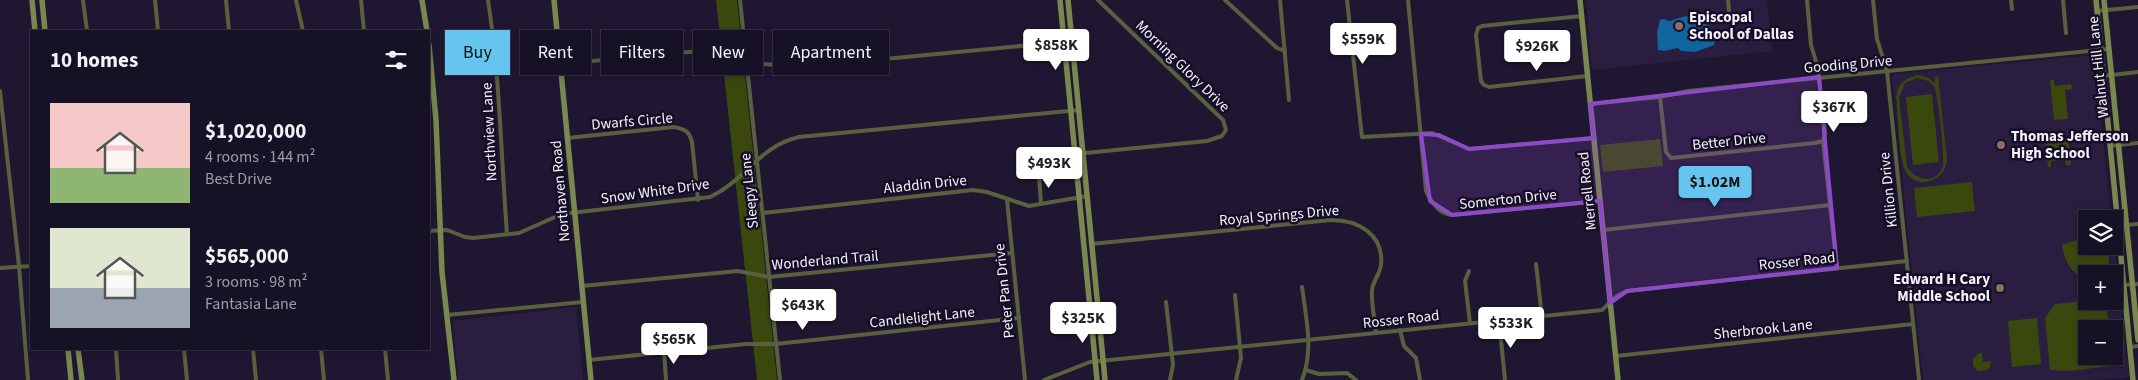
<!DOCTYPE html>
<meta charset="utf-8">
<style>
:root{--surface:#171125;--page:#241f32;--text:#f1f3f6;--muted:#9e9da7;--line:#363142;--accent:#65c5ef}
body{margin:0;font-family:"Source Sans 3",sans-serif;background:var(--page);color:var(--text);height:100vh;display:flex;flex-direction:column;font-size:19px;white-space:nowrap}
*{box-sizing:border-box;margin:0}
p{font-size:16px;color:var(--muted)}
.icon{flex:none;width:28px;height:28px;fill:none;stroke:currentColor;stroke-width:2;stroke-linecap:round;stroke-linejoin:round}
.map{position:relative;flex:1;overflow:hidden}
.side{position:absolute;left:30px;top:30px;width:400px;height:320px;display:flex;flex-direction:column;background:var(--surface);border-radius:0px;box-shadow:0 2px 8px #0003,0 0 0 1px var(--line)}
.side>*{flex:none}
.top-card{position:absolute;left:445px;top:30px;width:475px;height:45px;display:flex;gap:10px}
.fabs{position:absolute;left:2078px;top:210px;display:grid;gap:10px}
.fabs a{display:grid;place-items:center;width:45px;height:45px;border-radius:0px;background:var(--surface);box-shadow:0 2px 8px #0003,0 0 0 1px var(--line);font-size:25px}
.price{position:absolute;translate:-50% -42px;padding:0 11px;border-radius:5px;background:#fff;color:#222;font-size:16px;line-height:32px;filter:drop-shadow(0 1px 2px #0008)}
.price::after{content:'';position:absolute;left:50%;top:30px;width:15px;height:11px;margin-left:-8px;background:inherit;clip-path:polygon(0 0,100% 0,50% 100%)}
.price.active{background:var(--accent);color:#111}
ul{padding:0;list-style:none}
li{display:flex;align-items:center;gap:15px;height:125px;padding:0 20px}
li span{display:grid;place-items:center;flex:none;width:140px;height:100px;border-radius:0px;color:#555}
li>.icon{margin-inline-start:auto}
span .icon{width:60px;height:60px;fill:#fffc;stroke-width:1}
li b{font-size:21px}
h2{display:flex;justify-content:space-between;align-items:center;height:60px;padding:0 20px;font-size:21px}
.tag{padding:0 18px;border-radius:0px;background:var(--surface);box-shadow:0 2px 8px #0003,0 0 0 1px var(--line);font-size:18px;line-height:45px}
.tag.active{background:var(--accent);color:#111}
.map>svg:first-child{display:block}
</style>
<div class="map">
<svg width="2138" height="380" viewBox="0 0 2138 380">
<rect width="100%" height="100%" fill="#1f1731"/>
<g fill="#291e3f" fill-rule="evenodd">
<polygon points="1586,0 1767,0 1772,51 1592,70"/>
<path d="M 2095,55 L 2111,219 L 2086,219 L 2086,246 L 2114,246 L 2114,240 L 2129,375 L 2127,377 L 2093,380 L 1923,380 L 1892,77 L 1893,74 ZM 2086,274 L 2114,274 L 2114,301 L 2086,301 ZM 2086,329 L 2114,329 L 2114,356 L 2086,356 Z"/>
<polygon points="576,307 583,380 458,380 453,321"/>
</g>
<g fill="#3a480e" fill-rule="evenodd">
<polygon points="716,0 737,0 777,380 757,380"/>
<path d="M 1920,75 L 1928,78 L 1935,83 L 1935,77 L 1938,76 L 1947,160 C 1945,183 1912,192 1904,167 C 1898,149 1899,118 1896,97 C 1898,84 1906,76 1920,75 ZM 1917,78 C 1924,79 1930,81 1934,86 C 1938,93 1945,159 1943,166 C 1937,185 1915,181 1907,167 L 1899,97 L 1905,83 Z"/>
<polygon points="2050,80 2054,80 2055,86 2071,84 2072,89 2065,90 2068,119 2054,120"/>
<polygon points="1932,94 1939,162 1913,165 1906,97"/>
<polygon points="2068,137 2071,165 2066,165 2065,160 2051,161 2051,167 2048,167 2045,139"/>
<polygon points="1660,139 1663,166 1603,172 1600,145"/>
<polygon points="1972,182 1975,211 1917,217 1914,188"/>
<path d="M 2086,237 L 2086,246 L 2107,246 L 2109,259 L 2107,274 L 2086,274 L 2086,279 C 2071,274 2064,260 2062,245 Z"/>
<polygon points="2086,301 2104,301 2111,329 2086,329 2086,356 2113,356 2114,363 2111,366 2071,371 2050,370 2045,318 2055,304"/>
<polygon points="2037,318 2041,364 2012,367 2008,321"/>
<polygon points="1979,353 1982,353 1983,362 1991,361 1990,367 1986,370 1978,371 1973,366 1973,358"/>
</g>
<polygon fill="#10659f" points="1697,13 1704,13 1715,39 1714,45 1695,52 1681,51 1678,48 1664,51 1658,50 1657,32 1660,20 1664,19 1669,21"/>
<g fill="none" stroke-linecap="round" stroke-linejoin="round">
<g stroke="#58603e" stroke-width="4">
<polyline points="83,0 87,31"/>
<polyline points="155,0 158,31"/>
<polyline points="226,0 229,31"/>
<polyline points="296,0 303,31"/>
<polyline points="361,0 364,31"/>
<path d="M 488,0 C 500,78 501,156 507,234"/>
<polyline points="740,0 780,380"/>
<polyline points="1225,0 1277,48 1285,51"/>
<polyline points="1280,0 1289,100"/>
<polyline points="1347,0 1362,137 1432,133 1469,149 1594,138"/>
<path d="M 1408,0 L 1426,191 C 1431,202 1439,214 1452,215 L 1600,201"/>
<polyline points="1728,0 1730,22"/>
<polyline points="1807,0 1811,45 1818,68 1825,133 1823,141 1837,268"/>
<polyline points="1873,0 1877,39 1887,71 1919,380"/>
<polyline points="2011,0 2012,9"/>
<polyline points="2063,0 2066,33"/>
<polyline points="2097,11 2138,7"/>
<polyline points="1582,16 1482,26 1478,28 1476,35 1481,81 1484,85 1489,87 1587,76"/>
<polyline points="560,64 710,50 737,56 764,64 801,67 1072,41"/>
<polyline points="2103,76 2138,72"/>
<polyline points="0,91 19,266 28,380"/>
<polyline points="1660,97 1666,152 1671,158 1815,143 1823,141"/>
<polyline points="1590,104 1660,97 1688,91 2109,49"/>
<path d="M 567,138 L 674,127 C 685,129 689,131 692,142 L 698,200"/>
<polyline points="2110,146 2138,143"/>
<polyline points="1075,154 1207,141 1222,136 1226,130 1223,120 1098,0"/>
<polyline points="1039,175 1041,204"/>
<polyline points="1007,200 1025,380"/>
<polyline points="763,213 973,190 987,192 1029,206 1087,196"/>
<polyline points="2118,226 2138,224"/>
<polyline points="1603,230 1830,205"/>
<path d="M 429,231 L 447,230 L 465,237 L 473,238 L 519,233 L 562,214 L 710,197 C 745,181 759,146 799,137 L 1079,110"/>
<path d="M 1091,244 L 1331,220 C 1358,220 1384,234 1381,265 C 1380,274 1373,281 1372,290 C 1371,304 1375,319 1376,333"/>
<polyline points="1536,264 1542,317"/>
<polyline points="0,268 31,266"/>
<polyline points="1469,271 1465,281 1470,323"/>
<polyline points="2123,285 2138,284"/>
<polyline points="582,286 738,271 769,277 1012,253"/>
<path d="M 1302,287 C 1306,318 1314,350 1302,380"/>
<polyline points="1235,295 1241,358 1236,380"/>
<polyline points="1166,302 1173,365 1170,380"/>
<polyline points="447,315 583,302"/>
<polyline points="1499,320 1505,380"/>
<polyline points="1400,330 1404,346 1416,358 1420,380"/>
<polyline points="2130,347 2138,346"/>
<polyline points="116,349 118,380"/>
<polyline points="184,349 187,380"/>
<polyline points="253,349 256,380"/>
<polyline points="321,349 324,380"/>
<polyline points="385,349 388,380"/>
<polyline points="664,352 666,380"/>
<polyline points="1616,356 1913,324"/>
<polyline points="589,360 746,344 776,344 1019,318"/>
<polyline points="1306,370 1319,374 1347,373 1356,380"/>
<polyline points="1044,380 1090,362 1602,310 1617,296 1627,291 1907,261"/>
</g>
<g stroke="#7a874e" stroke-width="5.5">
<polyline points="32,0 35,31"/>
<polyline points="42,0 45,31"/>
<polyline points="422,0 427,31"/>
<polyline points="554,0 591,380"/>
<polyline points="1060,0 1097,380"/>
<polyline points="1068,0 1105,380"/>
<polyline points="1580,0 1618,380"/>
<polyline points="2096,0 2133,380"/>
<polyline points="2104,0 2138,340"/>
<polyline points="429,45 436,120 442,272 454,380"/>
<polyline points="68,349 71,380"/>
<polyline points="78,349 82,380"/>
</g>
</g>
<path fill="#8d4ac8" fill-opacity="0.2" stroke="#8d4ac8" stroke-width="4" stroke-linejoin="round" d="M 1819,77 L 1837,268 L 1627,291 L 1610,303 L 1600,201 L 1452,215 L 1430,201 L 1421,134 L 1439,135 L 1469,149 L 1594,138 L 1590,104 Z"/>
<g fill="#8d6e63" stroke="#160e26" stroke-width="2">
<circle cx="1679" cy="26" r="5"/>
<circle cx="2001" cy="145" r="5"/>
<circle cx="2000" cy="288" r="5"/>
</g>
<g text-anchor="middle" stroke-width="5" stroke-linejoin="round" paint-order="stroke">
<g font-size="15" font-weight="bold" fill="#f4f1fc" stroke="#160e26" text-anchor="start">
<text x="1689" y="22">Episcopal<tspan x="1689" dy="17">School of Dallas</tspan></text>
<text x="2011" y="141">Thomas Jefferson<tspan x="2011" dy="17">High School</tspan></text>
<text x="1990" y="284" text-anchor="end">Edward H Cary<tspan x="1990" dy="17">Middle School</tspan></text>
</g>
<g font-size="15" fill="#f4f1fc" stroke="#160e26">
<text transform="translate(1848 64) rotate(-5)" y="5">Gooding Drive</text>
<text transform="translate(1183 66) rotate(44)" y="5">Morning Glory Drive</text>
<text transform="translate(2098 67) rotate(-96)" y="5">Walnut Hill Lane</text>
<text transform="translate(632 121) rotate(-5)" y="5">Dwarfs Circle</text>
<text transform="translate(489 132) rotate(-93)" y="5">Northview Lane</text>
<text transform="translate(1729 141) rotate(-6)" y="5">Better Drive</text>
<text transform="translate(925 184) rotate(-6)" y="5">Aladdin Drive</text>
<text transform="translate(1888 190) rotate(-96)" y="5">Killion Drive</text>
<text transform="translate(560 191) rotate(-95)" y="5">Northaven Road</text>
<text transform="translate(655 191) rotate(-8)" y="5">Snow White Drive</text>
<text transform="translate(749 191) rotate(-96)" y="5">Sleepy Lane</text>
<text transform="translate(1587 191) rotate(-96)" y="5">Merrell Road</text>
<text transform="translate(1508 199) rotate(-6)" y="5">Somerton Drive</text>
<text transform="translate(1279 215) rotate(-5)" y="5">Royal Springs Drive</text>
<text transform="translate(825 260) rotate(-5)" y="5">Wonderland Trail</text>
<text transform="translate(1797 261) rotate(-6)" y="5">Rosser Road</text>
<text transform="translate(1004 291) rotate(-96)" y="5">Peter Pan Drive</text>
<text transform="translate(922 317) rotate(-6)" y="5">Candlelight Lane</text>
<text transform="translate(1401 319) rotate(-6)" y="5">Rosser Road</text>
<text transform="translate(1763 329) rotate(-6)" y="5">Sherbrook Lane</text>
</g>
</g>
</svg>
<div class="fabs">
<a><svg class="icon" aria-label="layers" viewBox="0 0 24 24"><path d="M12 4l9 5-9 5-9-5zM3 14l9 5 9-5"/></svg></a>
<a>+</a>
<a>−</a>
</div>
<b class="price" style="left:1363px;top:65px">$559K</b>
<b class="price" style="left:1056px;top:71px">$858K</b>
<b class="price" style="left:1537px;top:72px">$926K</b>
<b class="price" style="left:1834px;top:133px">$367K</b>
<b class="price" style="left:1049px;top:189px">$493K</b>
<b class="price active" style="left:1715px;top:208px">$1.02M</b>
<b class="price" style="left:803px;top:331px">$643K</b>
<b class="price" style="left:1083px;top:344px">$325K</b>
<b class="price" style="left:1511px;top:349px">$533K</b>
<b class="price" style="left:674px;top:365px">$565K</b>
<div class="top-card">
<a class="tag active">Buy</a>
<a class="tag">Rent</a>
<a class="tag">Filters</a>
<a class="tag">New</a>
<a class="tag">Apartment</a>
</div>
<section class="side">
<h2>10 homes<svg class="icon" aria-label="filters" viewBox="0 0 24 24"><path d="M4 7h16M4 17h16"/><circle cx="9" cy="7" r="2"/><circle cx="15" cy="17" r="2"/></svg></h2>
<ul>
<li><span style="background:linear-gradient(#f6c9c9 65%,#8fb573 0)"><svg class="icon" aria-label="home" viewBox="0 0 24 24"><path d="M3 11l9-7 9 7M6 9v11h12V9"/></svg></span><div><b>$1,020,000</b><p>4 rooms · 144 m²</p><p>Best Drive</p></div></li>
<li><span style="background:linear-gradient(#dfe7d0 60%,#9aa5b1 0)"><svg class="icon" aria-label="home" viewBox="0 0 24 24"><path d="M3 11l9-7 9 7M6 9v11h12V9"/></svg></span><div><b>$565,000</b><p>3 rooms · 98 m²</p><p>Fantasia Lane</p></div></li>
</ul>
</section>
</div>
